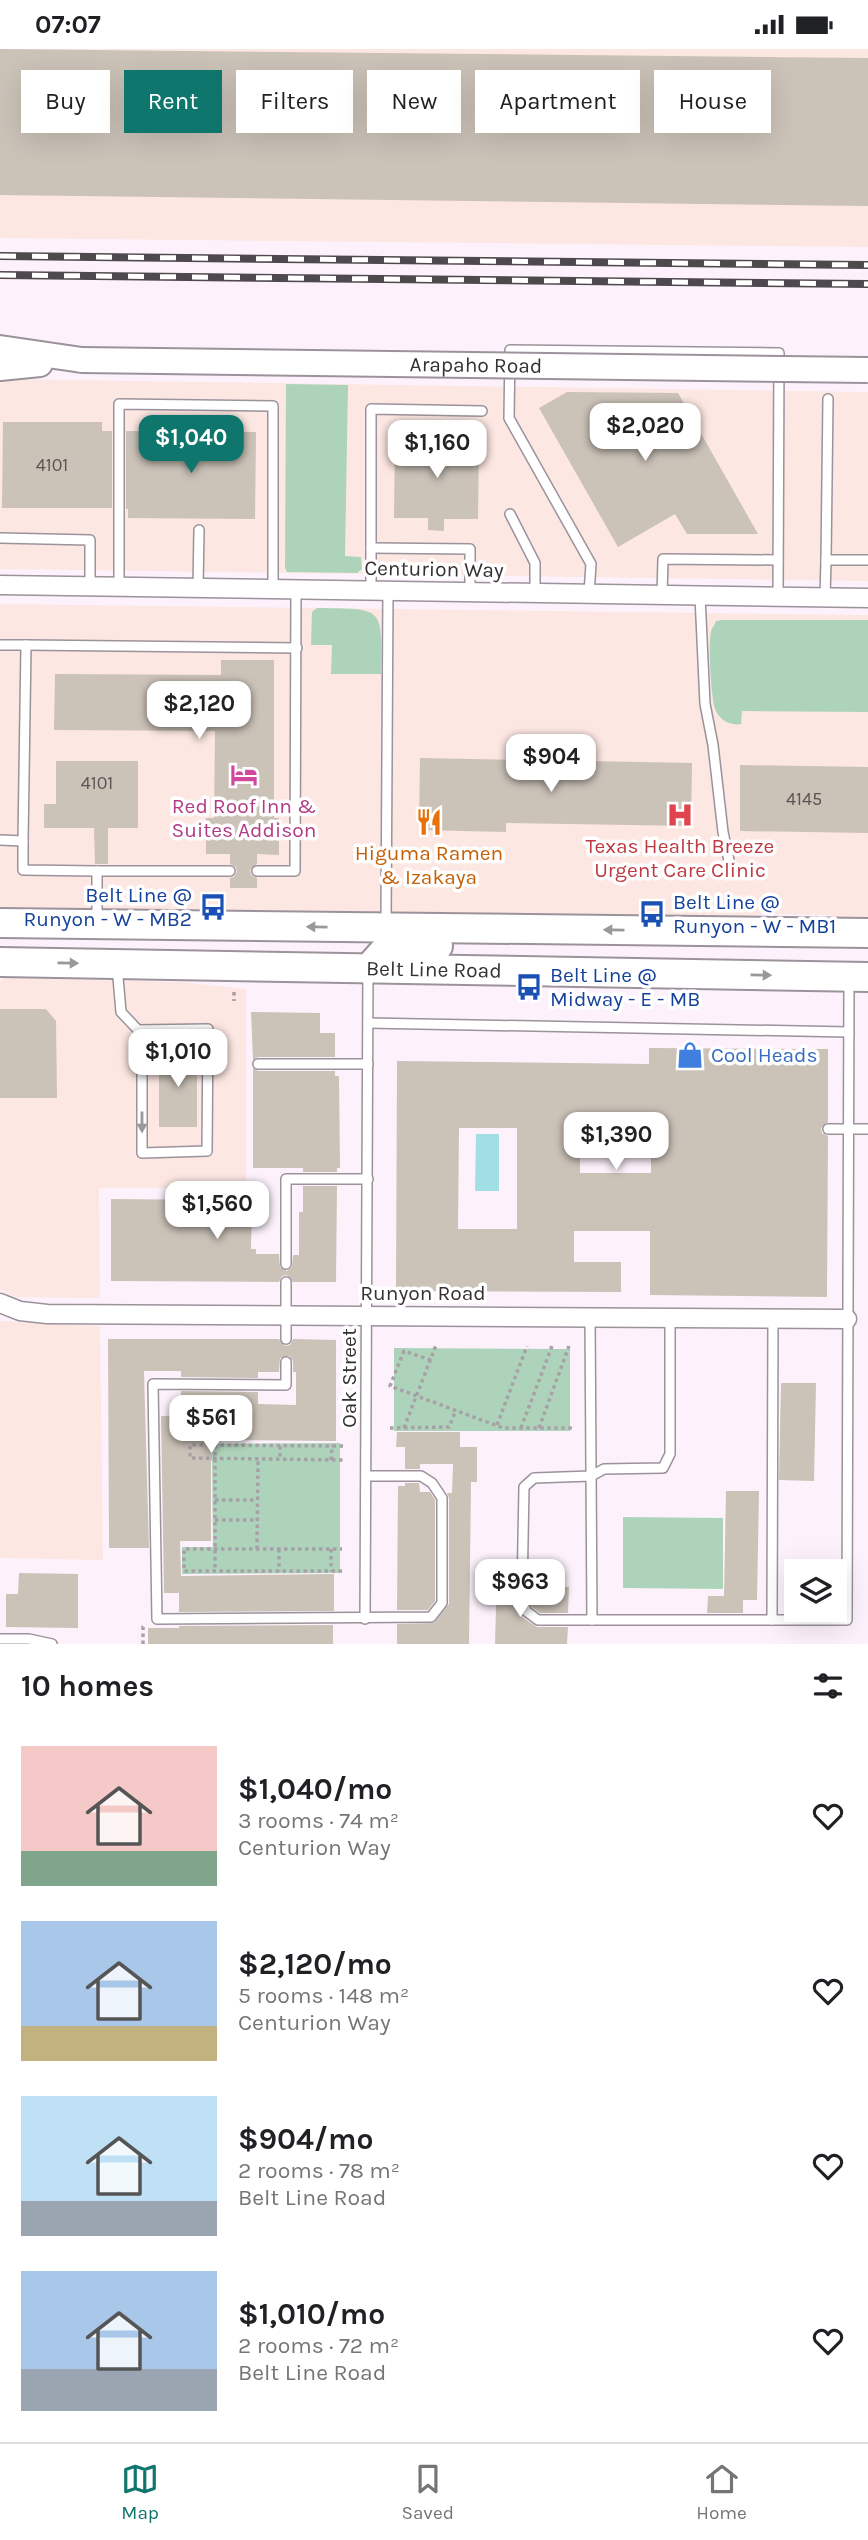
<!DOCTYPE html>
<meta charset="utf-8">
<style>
:root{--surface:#fff;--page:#f6f6f6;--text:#202124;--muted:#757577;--line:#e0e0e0;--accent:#0f766e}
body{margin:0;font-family:Karla,sans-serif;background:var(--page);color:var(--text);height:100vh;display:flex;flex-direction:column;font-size:26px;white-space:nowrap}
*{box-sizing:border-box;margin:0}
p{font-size:23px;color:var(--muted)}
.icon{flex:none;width:38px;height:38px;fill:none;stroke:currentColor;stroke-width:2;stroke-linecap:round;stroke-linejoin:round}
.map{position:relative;height:1595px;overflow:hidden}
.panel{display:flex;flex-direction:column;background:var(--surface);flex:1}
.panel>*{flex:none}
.banner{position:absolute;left:21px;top:21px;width:826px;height:63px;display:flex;gap:14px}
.buttons{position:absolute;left:784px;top:1510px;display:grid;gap:14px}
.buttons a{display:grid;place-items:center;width:63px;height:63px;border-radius:0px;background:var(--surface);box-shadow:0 7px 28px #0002;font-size:35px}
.price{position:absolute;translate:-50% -60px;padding:0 16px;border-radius:14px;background:#fff;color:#222;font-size:23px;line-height:46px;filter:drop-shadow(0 2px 4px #0008)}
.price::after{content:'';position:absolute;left:50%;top:42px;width:21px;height:16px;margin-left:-10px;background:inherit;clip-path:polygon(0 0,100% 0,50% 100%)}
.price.active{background:var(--accent);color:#fff}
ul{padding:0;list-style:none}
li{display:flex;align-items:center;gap:21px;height:175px;padding:0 21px}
li span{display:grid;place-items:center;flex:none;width:196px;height:140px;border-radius:0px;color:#555}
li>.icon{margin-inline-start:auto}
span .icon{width:84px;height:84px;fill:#fffc;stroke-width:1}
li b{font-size:30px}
h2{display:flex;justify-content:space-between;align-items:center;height:84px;padding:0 21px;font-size:30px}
.chip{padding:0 24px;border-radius:0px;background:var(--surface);box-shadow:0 7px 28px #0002;font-size:24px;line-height:63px}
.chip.active{background:var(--accent);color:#fff}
.status{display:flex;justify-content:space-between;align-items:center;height:49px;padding:0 35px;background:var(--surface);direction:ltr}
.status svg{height:19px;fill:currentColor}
.tabs{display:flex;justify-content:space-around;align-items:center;height:98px;border-top:2px solid var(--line);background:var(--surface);font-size:19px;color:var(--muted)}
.tabs a{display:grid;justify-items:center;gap:4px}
.tabs .active{color:var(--accent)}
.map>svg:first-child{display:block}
</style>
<div class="status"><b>07:07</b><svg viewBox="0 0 49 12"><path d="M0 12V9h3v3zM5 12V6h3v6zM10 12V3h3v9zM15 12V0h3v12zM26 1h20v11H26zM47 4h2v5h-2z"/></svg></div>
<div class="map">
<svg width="868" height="1595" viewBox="0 0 868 1595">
<rect width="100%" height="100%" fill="#fdf2fc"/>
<g fill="#fce7e2">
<polygon points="0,0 868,0 868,198 0,189"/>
<polygon points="0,330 868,343 868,532 0,520"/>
<polygon points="2,555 868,566 868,873 827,866 767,865 702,872 7,863 0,857 0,556"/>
<polygon points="4,929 181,933 246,940 246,1139 99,1139 100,1249 14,1248 0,1240 0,932"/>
<polygon points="0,1272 100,1277 103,1511 0,1509"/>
</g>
<g fill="#add4ba">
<polygon points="286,335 348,336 345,507 361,508 362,520 357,524 287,523 285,519"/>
<path d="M 317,559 C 385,560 382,557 381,625 L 331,625 L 332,596 L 311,596 L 312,563 Z"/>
<path d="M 722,571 L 868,571 L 868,663 L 742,662 L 741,675 C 730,677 719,671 715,660 C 711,647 708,595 711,582 C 712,579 715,575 716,572 Z"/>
<polygon points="394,1299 570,1300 570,1382 394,1382"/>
<polygon points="340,1394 340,1524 182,1525 182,1498 213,1498 212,1412 189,1412 189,1395"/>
<polygon points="623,1468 723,1469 723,1540 623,1539"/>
</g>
<polygon fill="#a0dfe4" points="476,1085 499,1085 499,1142 475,1142"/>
<g fill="#cbc2b8" fill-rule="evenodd">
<polygon points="0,0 868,9 868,157 0,146"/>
<polygon points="567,343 678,344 758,485 687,485 675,465 618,498 539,359"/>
<polygon points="3,373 102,373 102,382 112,382 112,459 2,459"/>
<polygon points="126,382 256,383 255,470 128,469 128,460 126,460"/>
<polygon points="395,389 479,390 478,470 444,470 444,482 428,481 428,469 394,469"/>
<polygon points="221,611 274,611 274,769 279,769 279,806 257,805 257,815 250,821 251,826 257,829 257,839 230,839 230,829 234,828 237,823 236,818 230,815 230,805 206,805 206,769 214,769 215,682 54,681 55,625 221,626"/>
<polygon points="420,709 692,714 691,777 506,774 506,783 419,781"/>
<polygon points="56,712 138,712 138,779 108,779 108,815 95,815 94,779 44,779 44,755 56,755"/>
<polygon points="740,716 868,718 868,784 740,782"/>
<polygon points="0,960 46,960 56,972 57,1049 0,1049"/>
<polygon points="251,963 320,964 320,984 335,984 335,1008 258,1008 253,1011"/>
<path d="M 649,999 L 828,1000 L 828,1073 L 821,1079 L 822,1084 L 828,1087 L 827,1248 L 650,1246 L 650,1182 L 574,1182 L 574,1213 L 621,1213 L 621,1243 L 396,1242 L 397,1012 L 649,1015 ZM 459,1079 L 517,1079 L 517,1180 L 458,1180 ZM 580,1083 L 651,1083 L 651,1124 L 580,1124 Z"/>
<rect x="159" y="1002" width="38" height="76"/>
<polygon points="253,1019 258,1022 335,1022 335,1027 339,1027 340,1119 337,1119 337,1123 303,1123 303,1119 253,1119"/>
<polygon points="303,1137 337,1137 336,1233 293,1233 287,1226 282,1227 279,1233 111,1232 111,1150 213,1151 213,1153 252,1154 251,1200 256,1200 256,1205 279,1205 280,1218 287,1222 292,1218 293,1206 299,1206 299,1163 303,1163"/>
<polygon points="108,1290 279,1290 285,1297 290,1296 293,1290 336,1291 336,1392 211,1391 211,1492 180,1492 181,1527 334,1525 334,1562 179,1563 179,1544 164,1544 161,1367 181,1367 181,1342 258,1343 258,1355 296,1356 296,1323 293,1323 293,1312 289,1307 280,1309 279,1323 258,1323 258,1329 181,1328 181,1322 144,1322 149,1499 109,1499"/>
<polygon points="781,1334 816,1334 814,1432 779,1431"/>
<polygon points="397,1383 460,1383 460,1398 477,1398 477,1433 471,1433 469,1595 397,1595 397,1575 434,1574 449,1555 449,1449 447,1444 452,1444 453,1415 420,1415 420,1420 405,1420 405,1398 396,1398"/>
<polygon points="405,1434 419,1434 420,1443 430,1443 435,1451 435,1552 428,1561 397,1561 398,1437 405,1437"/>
<polygon points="726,1442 759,1442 757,1551 743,1551 743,1564 707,1564 708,1547 724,1547"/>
<polygon points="497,1523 515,1523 515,1546 522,1568 537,1578 568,1578 567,1595 495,1595"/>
<polygon points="19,1524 78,1525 78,1579 6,1578 6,1545 18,1545"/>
<polygon points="529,1537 569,1538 568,1564 540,1564 532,1558"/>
<polygon points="333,1576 333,1595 148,1595 148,1579 179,1579 179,1577"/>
</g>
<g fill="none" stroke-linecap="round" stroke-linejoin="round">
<defs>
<g id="lane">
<polyline points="828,350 826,511 868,511"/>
<polyline points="510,465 535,514 535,544"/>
<polyline points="0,489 90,491 90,537"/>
<polyline points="371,499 470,500 470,543"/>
<polyline points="119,538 119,355 273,357 273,540"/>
<polyline points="198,539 199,481"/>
<polyline points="371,542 371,360 482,362"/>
<polyline points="589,545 591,515 509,369 510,301 779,304 778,548"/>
<polyline points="662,546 663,510 778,511"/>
<polyline points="700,547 705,655 713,696 723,783 731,821"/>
<polyline points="825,548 826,511"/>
<polyline points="0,596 26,596 23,792"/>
<polyline points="26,596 297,599"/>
<polyline points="0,791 23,792 23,821 97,822"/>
<polyline points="257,822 295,822 296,540"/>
<polyline points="97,873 97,822 230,822"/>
<polyline points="386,873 388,542"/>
<polyline points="117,917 121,963 138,981 142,995 142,1104 207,1102 208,980 138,981"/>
<polyline points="368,974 849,983"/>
<polyline points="258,1015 368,1015"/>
<polyline points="828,1080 868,1080"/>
<polyline points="286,1215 286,1130 368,1130"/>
<polyline points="286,1233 286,1290"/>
<polyline points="590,1268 592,1571"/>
<polyline points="670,1269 670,1405 663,1419 604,1420 591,1427 534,1429 524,1438 522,1545 526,1562 538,1571 847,1571 849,932"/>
<polyline points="286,1313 286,1336 153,1335 157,1570 431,1568 442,1554 442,1449 432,1434 421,1427 366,1427"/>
<polyline points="365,1570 368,921"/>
<polyline points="772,1571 773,1269"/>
<polyline points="0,1590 29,1590 52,1595"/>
</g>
<g id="street">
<polyline points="0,536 868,549"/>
<polyline points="0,1254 20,1262 47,1265 847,1270"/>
</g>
<g id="secondary">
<polyline points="0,299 82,311"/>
<polyline points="0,319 40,315"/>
</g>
<g id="primary">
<polyline points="0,874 868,884"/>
<path id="s1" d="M 0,913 L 868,928"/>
<polyline points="368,920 384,902 397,899 438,897"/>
</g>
</defs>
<use href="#lane" stroke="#9b929b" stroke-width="12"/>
<use href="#street" stroke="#9b929b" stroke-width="21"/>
<use href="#secondary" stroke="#9b929b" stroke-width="28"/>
<use href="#primary" stroke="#9b929b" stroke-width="32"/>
<g stroke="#a8a0a7" stroke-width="3.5" stroke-dasharray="3.5 3.5" stroke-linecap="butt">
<polyline points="234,943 234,952"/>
<polyline points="431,1311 404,1302 390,1337 503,1379 572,1379"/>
<polyline points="497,1376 527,1297"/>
<polyline points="390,1379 449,1378 456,1361"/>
<polyline points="404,1379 436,1296"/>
<polyline points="521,1379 552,1297"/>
<polyline points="539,1379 569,1297"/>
<polyline points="215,1396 215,1522"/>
<polyline points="280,1397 280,1410"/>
<polyline points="343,1397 190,1396 190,1409 343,1411"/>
<polyline points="331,1411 332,1396"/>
<polyline points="215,1451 257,1451"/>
<polyline points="215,1471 257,1471"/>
<polyline points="257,1500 258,1410"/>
<polyline points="279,1500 279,1522"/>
<polyline points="331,1500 331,1522"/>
<polyline points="342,1522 184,1522 184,1500 342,1500"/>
<polyline points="143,1595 143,1578 146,1576"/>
</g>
<use href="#lane" stroke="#fff" stroke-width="9"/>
<use href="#street" stroke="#fff" stroke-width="18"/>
<use href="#secondary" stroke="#fff" stroke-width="24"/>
<use href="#primary" stroke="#fff" stroke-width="28"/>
<defs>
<g id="rail">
<polyline points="0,207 868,216"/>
<polyline points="0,226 868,235"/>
</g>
</defs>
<use href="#rail" stroke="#4e494d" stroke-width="8"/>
<use href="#rail" stroke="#fff" stroke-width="5" stroke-dasharray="16" stroke-linecap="butt"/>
<defs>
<g id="secondary-bridge">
<path id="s2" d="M 82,311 L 868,321"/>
</g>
</defs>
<use href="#secondary-bridge" stroke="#9b929b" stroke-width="28" stroke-linecap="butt"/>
<use href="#secondary-bridge" stroke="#fff" stroke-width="24"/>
</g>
<defs><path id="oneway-solid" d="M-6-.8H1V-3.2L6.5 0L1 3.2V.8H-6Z" transform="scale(1.75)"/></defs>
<g fill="#9a9899">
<use href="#oneway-solid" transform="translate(317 878) rotate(-179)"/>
<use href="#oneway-solid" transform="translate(614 881) rotate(-179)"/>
<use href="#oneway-solid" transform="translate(68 914) rotate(1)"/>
<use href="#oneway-solid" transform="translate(761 926) rotate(1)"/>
<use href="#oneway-solid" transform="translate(142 1073) rotate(90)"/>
</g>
<defs>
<symbol id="hotel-bare" viewBox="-9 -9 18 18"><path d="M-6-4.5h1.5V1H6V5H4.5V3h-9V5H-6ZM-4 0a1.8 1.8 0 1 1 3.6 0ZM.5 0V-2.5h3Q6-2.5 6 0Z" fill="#d1479c" stroke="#fff" stroke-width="2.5" paint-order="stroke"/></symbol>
<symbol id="hospital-bare" viewBox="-9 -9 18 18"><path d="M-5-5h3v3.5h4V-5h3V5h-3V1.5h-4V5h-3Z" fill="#e0444e" stroke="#fff" stroke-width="2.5" paint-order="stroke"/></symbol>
<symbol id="restaurant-bare" viewBox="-9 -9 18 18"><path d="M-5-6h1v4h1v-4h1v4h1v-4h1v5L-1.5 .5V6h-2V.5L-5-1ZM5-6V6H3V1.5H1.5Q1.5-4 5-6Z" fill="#e8710a" stroke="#fff" stroke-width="2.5" paint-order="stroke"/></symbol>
<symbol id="bus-bare" viewBox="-9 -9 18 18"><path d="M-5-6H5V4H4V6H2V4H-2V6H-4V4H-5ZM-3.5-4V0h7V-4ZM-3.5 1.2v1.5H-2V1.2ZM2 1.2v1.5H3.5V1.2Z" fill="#1a4fb4" stroke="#fff" stroke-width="2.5" paint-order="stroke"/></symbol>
<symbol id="shop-bare" viewBox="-9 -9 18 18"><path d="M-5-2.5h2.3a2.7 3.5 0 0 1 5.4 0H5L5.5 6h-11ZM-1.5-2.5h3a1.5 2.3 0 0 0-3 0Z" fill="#3f7fe0" stroke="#fff" stroke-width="2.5" paint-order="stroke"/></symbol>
</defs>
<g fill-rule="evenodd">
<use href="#hotel-bare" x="225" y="707" width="38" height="38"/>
<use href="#hospital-bare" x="661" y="747" width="38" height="38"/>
<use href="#restaurant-bare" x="410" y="754" width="38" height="38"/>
<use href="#bus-bare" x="194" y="839" width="38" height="38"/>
<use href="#bus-bare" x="633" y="846" width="38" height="38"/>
<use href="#bus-bare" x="510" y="919" width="38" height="38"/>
<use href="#shop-bare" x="671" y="987" width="38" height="38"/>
</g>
<g text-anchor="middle" stroke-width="7" stroke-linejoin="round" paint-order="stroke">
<g font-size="18" fill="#5a5454">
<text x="52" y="422">4101</text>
<text x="97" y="740">4101</text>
<text x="804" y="756">4145</text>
</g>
<g font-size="21" fill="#343033" stroke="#fff">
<text dy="7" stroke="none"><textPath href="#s2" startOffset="394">Arapaho Road</textPath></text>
<text transform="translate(434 520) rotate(1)" y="7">Centurion Way</text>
<text dy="7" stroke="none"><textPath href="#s1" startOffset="434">Belt Line Road</textPath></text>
<text x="423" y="1251">Runyon Road</text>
<text transform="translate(349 1329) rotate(-90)" y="7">Oak Street</text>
</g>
<g font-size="21" fill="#b23c85" stroke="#fff">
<text x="244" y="764">Red Roof Inn &amp;<tspan x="244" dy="24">Suites Addison</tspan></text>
</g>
<g font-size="21" fill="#be3a42" stroke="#fff">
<text x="680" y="804">Texas Health Breeze<tspan x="680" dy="24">Urgent Care Clinic</tspan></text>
</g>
<g font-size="21" fill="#c56008" stroke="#fff">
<text x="429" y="811">Higuma Ramen<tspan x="429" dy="24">&amp; Izakaya</tspan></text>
</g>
<g font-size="21" fill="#164399" stroke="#fff" text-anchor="start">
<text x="192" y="853" text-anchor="end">Belt Line @<tspan x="192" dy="24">Runyon - W - MB2</tspan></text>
<text x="673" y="860">Belt Line @<tspan x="673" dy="24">Runyon - W - MB1</tspan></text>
<text x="550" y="933">Belt Line @<tspan x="550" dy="24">Midway - E - MB</tspan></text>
</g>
<g font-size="21" fill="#366cbe" stroke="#fff" text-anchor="start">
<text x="711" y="1013">Cool Heads</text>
</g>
</g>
</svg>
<div class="buttons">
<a><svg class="icon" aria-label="layers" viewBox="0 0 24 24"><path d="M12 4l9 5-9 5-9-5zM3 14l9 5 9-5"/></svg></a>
</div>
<b class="price" style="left:645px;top:414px">$2,020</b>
<b class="price active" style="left:191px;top:426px">$1,040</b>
<b class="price" style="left:437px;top:431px">$1,160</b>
<b class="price" style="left:199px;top:692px">$2,120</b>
<b class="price" style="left:551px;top:745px">$904</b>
<b class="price" style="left:178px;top:1040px">$1,010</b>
<b class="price" style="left:616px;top:1123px">$1,390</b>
<b class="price" style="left:217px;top:1192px">$1,560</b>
<b class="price" style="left:211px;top:1406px">$561</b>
<b class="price" style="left:520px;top:1570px">$963</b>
<div class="banner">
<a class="chip">Buy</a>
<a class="chip active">Rent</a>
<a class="chip">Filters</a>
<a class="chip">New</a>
<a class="chip">Apartment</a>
<a class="chip">House</a>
</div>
</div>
<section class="panel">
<h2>10 homes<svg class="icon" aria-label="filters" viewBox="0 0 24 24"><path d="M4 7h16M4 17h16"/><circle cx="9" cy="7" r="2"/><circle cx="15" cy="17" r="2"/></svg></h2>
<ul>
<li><span style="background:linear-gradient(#f6c9c9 75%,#7fa58c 0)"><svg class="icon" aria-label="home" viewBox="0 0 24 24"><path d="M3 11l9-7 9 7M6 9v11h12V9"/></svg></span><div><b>$1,040/mo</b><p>3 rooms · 74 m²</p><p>Centurion Way</p></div><svg class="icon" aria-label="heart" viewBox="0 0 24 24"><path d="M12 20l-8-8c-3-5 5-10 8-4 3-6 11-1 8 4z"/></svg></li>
<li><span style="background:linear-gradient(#a9c7e8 75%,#c2b280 0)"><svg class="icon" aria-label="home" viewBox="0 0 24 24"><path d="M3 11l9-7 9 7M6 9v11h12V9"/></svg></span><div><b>$2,120/mo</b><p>5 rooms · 148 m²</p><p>Centurion Way</p></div><svg class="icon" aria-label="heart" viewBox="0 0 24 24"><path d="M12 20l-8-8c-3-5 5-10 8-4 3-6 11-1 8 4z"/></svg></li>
<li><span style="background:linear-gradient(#bfe0f5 75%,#9aa5b1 0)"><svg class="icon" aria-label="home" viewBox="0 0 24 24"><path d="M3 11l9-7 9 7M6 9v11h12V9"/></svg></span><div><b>$904/mo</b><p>2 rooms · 78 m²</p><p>Belt Line Road</p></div><svg class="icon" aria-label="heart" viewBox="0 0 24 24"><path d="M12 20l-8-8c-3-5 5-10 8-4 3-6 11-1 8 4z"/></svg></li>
<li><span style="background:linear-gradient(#a9c7e8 70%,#9aa5b1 0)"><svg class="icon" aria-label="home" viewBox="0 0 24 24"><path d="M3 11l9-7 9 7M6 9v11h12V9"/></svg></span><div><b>$1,010/mo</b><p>2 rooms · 72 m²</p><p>Belt Line Road</p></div><svg class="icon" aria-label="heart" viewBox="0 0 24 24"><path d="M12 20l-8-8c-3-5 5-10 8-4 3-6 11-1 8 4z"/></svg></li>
</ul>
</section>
<nav class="tabs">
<a class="active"><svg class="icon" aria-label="map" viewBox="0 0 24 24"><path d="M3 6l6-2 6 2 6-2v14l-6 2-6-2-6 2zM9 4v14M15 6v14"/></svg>Map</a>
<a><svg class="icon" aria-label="saved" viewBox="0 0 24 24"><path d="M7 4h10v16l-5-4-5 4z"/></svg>Saved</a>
<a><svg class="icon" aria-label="home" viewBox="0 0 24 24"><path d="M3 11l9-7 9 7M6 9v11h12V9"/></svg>Home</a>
</nav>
